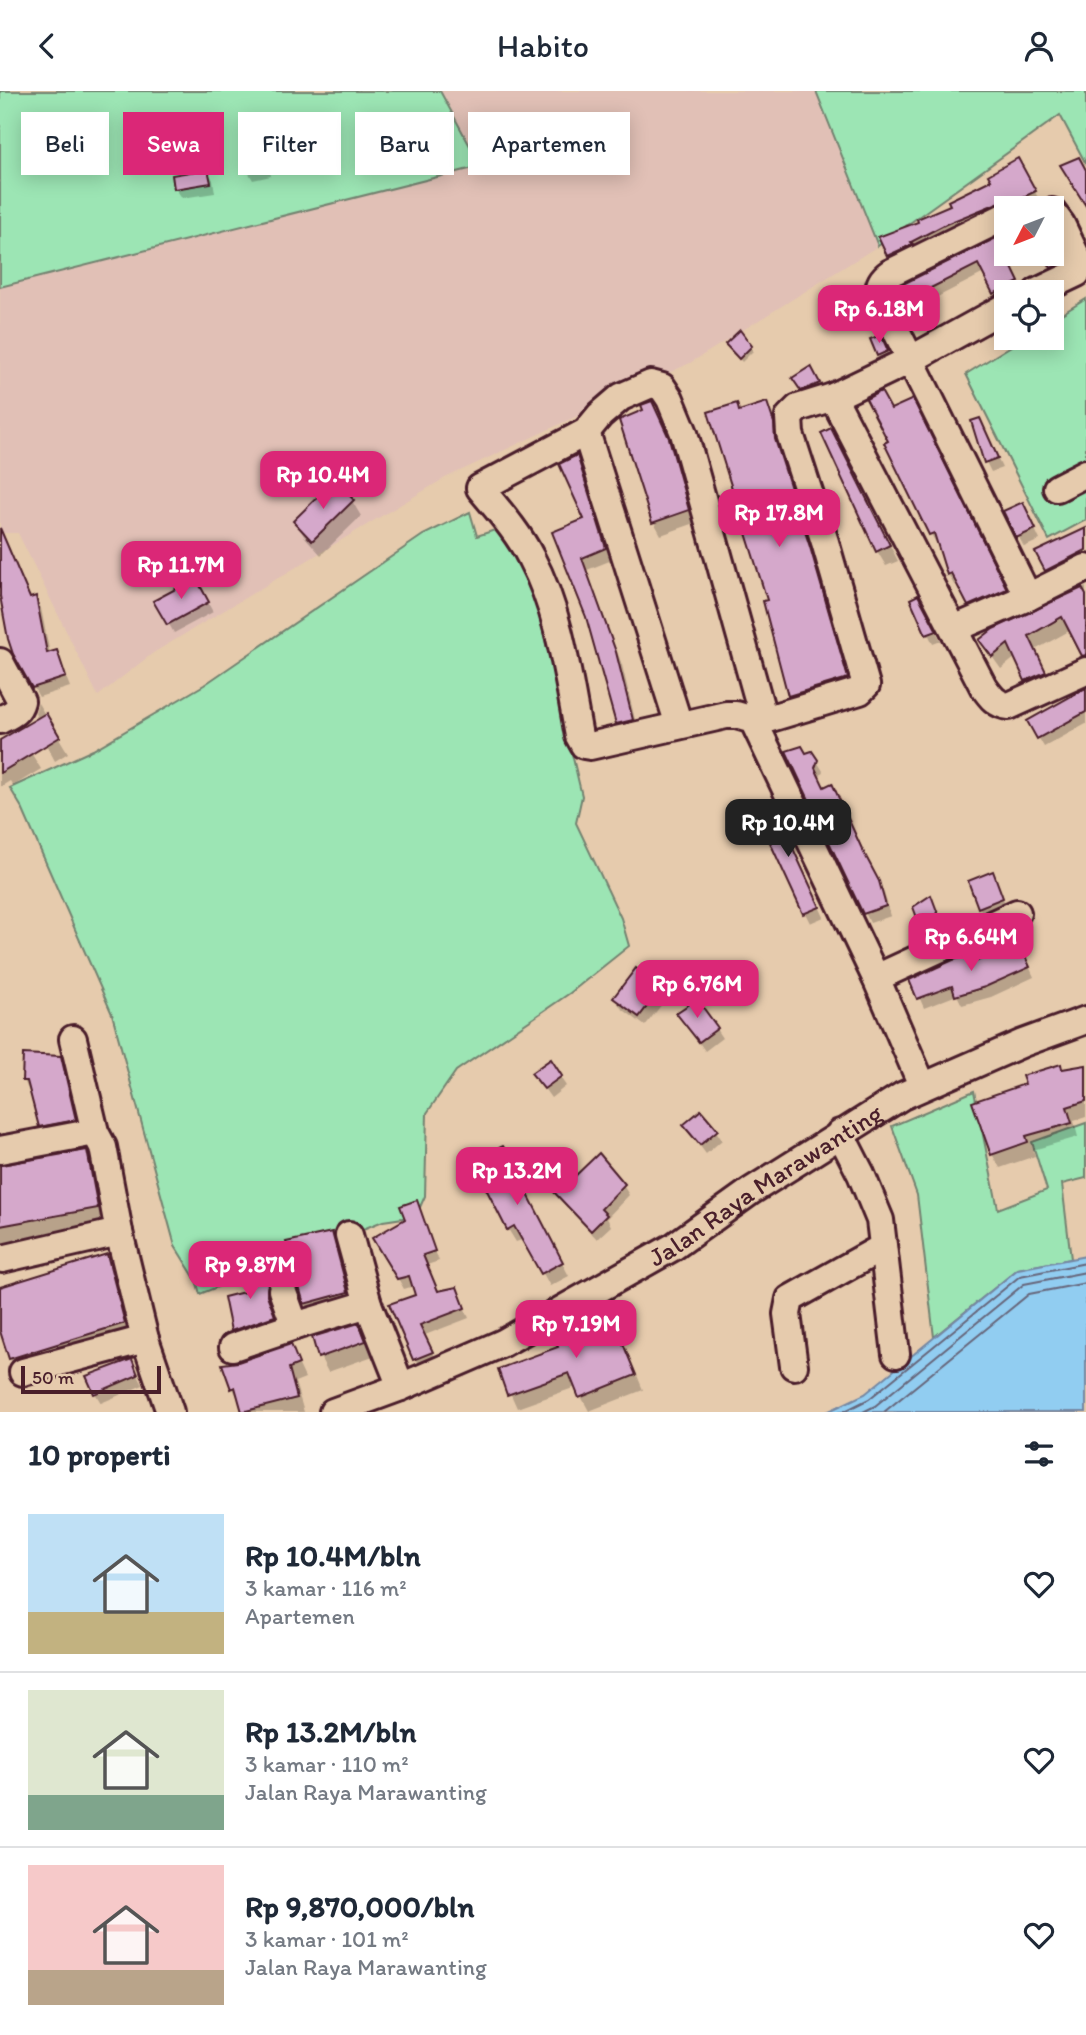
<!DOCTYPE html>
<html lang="id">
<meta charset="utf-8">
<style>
:root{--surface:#fff;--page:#f6f6f7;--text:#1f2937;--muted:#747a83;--line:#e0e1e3;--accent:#db2777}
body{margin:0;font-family:Itim,sans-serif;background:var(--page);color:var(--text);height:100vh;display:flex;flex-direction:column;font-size:26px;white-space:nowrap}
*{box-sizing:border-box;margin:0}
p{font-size:23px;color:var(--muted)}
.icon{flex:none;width:38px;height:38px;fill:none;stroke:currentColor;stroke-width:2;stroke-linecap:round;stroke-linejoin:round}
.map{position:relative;height:1321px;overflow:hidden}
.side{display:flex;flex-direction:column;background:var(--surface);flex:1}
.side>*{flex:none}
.banner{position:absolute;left:21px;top:21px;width:700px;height:63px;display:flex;gap:14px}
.needle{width:46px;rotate:228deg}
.controls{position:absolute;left:994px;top:105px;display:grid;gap:14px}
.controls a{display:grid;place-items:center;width:70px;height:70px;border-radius:0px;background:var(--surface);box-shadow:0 4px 18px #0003;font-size:35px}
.scale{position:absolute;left:21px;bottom:18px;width:140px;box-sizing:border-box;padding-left:7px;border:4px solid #4a1f2b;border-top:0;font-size:19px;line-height:24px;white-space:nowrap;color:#4a1f2b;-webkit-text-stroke:5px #e6cbad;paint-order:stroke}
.price{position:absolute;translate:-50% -60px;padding:0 16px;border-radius:14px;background:var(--accent);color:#fff;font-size:23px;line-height:46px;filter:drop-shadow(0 2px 4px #0008)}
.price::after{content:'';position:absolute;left:50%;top:42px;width:21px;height:16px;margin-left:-10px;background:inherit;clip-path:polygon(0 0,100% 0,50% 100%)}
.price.active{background:#222;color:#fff}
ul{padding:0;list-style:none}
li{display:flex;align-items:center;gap:21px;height:175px;padding:0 28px}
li+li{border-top:2px solid var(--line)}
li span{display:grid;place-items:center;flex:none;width:196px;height:140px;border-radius:0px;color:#555}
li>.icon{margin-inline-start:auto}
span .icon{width:84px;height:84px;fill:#fffc;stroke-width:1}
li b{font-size:30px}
h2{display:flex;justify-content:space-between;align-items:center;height:84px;padding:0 28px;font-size:30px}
.tag{padding:0 24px;border-radius:0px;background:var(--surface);box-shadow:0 4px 18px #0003;font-size:24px;line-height:63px}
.tag.active{background:var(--accent);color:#fff}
header{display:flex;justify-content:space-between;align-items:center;height:91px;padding:0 28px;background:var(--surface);font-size:32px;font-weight:600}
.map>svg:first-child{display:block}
</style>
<header><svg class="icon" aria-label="back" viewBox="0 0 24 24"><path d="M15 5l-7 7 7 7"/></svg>Habito<svg class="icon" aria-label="person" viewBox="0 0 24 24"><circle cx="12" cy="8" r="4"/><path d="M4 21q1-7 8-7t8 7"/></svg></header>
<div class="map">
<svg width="1086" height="1321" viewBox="0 0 1086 1321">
<rect width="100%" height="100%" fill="#e6cbad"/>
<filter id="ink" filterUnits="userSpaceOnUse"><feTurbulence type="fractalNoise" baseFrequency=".0143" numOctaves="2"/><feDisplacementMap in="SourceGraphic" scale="14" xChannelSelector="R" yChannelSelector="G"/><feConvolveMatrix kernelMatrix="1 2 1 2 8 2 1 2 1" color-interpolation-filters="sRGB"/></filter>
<g filter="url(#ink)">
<polygon fill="#e1c0b6" points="0,0 1086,0 1086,10 1060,24 878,155 690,272 445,387 153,562 98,605 18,442 0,442"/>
<g fill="#9ce5b4" stroke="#738270" stroke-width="2">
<polygon points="0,0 440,0 481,75 0,196"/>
<polygon points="816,0 1086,0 1086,73 1060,24 878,155"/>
<polygon points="1086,208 1086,429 1049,449 966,283 1024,247 1052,247 1052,229"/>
<polygon points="470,421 477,445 513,433 529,481 582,705 576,732 621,827 629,855 570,902 456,980 427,1022 425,1105 416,1125 383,1130 200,1203 196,1189 175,1155 112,923 22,717 10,697 93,659 204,594 423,444"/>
<polygon points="974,1000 998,1118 1047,1099 1032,1051 1086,1032 1086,1087 1062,1093 1071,1168 1018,1178 934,1246 917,1104 892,1035"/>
</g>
<polygon fill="#91cdf1" stroke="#7587a2" stroke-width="2" points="1086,1165 1086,1321 827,1321 865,1303 1018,1178"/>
<g fill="#0003">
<polygon points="262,58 268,68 271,85 253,89 247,79"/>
<polygon points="1017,69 1040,110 1027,117 1006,117 894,174 881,147 920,132 952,114 993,90"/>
<polygon points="208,80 213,89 215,102 182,107 176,98 174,85"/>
<polygon points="1006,144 1006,163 1026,163 1009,171 1023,201 1006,201 1006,209 1000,212 984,182 916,217 905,194"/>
<polygon points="1054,159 1066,182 1058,186 1045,164 1052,163"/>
<polygon points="880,246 889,264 880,269 872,249"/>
<polygon points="751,256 753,260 742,271 730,257"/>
<polygon points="810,278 824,303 808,309 800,297"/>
<polygon points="652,312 663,331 676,362 695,432 661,444 654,431"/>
<polygon points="766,313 780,346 781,362 816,470 854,600 797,617 790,605 765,511 769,511 736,314 740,322"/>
<polygon points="891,320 918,322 1011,510 976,525 958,492 954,494 948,483 939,453 937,454 931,443 891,351"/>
<polygon points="984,339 1002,377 991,381 986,371"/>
<polygon points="839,355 898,470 886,475 877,460"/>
<polygon points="576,366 583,377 612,469 587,479 622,574 638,641 625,644 618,632 587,526 555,442 586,429"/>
<polygon points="352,410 361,425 321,464 304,445 295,430"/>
<polygon points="1006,421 1028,423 1040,449 1024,456"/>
<polygon points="1086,439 1086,478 1055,492 1038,462"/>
<polygon points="0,463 30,508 36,507 41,517 50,563 56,561 70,596 39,606 12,559 0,497"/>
<polygon points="195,489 213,521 174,542 156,510"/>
<polygon points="1086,496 1086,567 1071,539 1035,559 1052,595 1035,603 1016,566 1001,578 981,550 993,540"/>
<polygon points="912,509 923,516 941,550 933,553"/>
<polygon points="1086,599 1086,633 1044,656 1029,630"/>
<polygon points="38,612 68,662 55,670 47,655 35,622"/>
<polygon points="18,641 41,678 13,695 10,690 0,696 0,651"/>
<polygon points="789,661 805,664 812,662 823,680 819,688 824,698 837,704 884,802 891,825 870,832"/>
<polygon points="778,726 824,826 810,832 805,822"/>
<polygon points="992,782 1007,817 985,826 979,816"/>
<polygon points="931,806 945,841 930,849 924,839"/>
<polygon points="1024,864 1034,886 991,906 962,914 957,904 924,917 912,890 974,865 978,871"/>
<polygon points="660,898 666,908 645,935 621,917 615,907"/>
<polygon points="679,923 716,938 722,947 705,960"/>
<polygon points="60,966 66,976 80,1038 47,1045 24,989"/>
<polygon points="1086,976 1086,1026 1074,1030 1078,1046 1033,1059 1035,1065 1000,1077 992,1063"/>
<polygon points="533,982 560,986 566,995 551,1007"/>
<polygon points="685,1035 716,1040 722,1049 706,1063"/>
<polygon points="86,1061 97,1081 109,1138 5,1157 0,1148 0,1076"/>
<polygon points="510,1071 569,1185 550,1195 524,1148 516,1151 508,1138"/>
<polygon points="572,1091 623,1094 629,1104 607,1127 611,1135 597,1148 559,1108 553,1098"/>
<polygon points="416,1111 439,1170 427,1174 439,1202 456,1198 469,1227 425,1244 437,1271 421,1278 392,1214 417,1205 414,1195 404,1198 375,1147 407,1128"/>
<polygon points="333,1143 340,1156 355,1214 313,1225 306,1213 288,1153"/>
<polygon points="106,1165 118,1186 135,1252 22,1288 10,1267 0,1235 0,1198"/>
<polygon points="265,1186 272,1205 272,1215 279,1235 239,1249 233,1239 251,1202"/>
<polygon points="610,1223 618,1237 643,1299 589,1320 576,1296 517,1317 500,1279 560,1257"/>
<polygon points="358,1234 373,1265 328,1281 320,1266"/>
<polygon points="290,1255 305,1287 295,1291 304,1321 244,1321 233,1297 238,1273"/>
<polygon points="131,1270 143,1294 101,1312 95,1302"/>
</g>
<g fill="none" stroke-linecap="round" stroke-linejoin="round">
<g stroke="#66657a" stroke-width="2">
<polyline points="843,1321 869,1308 1020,1185 1086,1172"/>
<polyline points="863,1321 875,1315 1024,1193 1086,1181"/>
<polyline points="884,1321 1029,1203 1086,1192"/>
</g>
</g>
<g fill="#d5a8cb" stroke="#4a1f2b" stroke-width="2">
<polygon points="263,57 267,75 246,80 242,61"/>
<polygon points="1079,66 1086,79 1086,115 1060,74"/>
<polygon points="1018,67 1036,100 1013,111 1000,111 946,133 911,151 913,153 887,165 878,146 918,131 917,128 950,114 948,110 991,89 988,84"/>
<polygon points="208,78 211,92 174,98 172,84"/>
<polygon points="1006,142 1006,159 1004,160 1019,191 993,203 978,173 909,208 903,193"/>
<polygon points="1055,156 1062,172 1051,177 1043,163 1052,163 1052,158"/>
<polygon points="740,239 752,255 739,268 725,253"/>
<polygon points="881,244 888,260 877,265 870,248"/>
<polygon points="811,275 820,292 801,300 792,287"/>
<polygon points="881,300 891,318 913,308 1007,498 968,515 951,482 947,484 934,442 929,444 884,352 888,350 866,308"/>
<polygon points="652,310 669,347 689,419 652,432 619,329 643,319 641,314"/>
<polygon points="767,311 774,332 775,348 810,456 848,587 788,605 763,510 767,509 708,321 737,312 739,320"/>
<polygon points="980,327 998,367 984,372 971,330"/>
<polygon points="831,337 890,454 876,461 821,342"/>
<polygon points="577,364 606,457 582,467 616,561 633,629 616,633 586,526 552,441 584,428 559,373"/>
<polygon points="335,389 354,409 312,450 293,430"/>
<polygon points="1023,411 1036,438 1016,447 1003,420"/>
<polygon points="0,437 30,507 36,505 47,562 57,559 66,586 32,597 13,563 8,548 0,505"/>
<polygon points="1086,437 1086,459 1045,480 1035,461"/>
<polygon points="196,487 209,511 167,534 153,510"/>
<polygon points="1082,497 1086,504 1086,564 1082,565 1062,526 1029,545 1046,581 1025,590 1008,553 992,566 979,549 993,538"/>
<polygon points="918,504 937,540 926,544 910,508"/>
<polygon points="1086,597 1086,621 1037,648 1027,630"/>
<polygon points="46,622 60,646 0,682 0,649"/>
<polygon points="802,655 806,662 812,660 818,669 815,677 824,696 832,692 862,758 879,790 886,815 863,823 786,660"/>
<polygon points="773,714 820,816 803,823 756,721"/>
<polygon points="993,780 1003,807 978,817 968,790"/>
<polygon points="931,804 941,831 922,840 913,816"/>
<polygon points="1019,852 1030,876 985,896 955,905 952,895 917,908 909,889 953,869 975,863 977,870"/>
<polygon points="636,877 661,897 639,926 613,907"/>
<polygon points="697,908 718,937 699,951 676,922"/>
<polygon points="23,963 61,965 76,1029 39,1036 27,990 22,990"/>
<polygon points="551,968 562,985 544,998 531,982"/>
<polygon points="1061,973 1062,978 1086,974 1086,1010 1067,1016 1072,1032 1026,1045 1028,1051 991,1064 972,1011 1025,993 1022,985"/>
<polygon points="701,1019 718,1039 700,1054 683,1034"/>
<polygon points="503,1055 563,1171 541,1183 514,1135 507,1139 472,1070"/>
<polygon points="87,1059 98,1117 0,1135 0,1074"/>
<polygon points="599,1062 625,1093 601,1118 607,1124 591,1140 551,1098 567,1083 572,1088"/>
<polygon points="417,1109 435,1160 423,1164 438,1200 457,1196 465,1217 420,1234 433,1261 413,1269 389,1213 415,1204 409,1185 397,1188 372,1147 405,1128 400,1115"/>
<polygon points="332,1141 348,1201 304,1213 286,1151"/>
<polygon points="107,1163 125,1232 9,1268 0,1240 0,1196"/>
<polygon points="260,1174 268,1194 267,1204 275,1225 231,1240 224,1206 248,1200 241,1181"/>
<polygon points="610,1221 636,1284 579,1307 569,1282 507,1304 498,1278 558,1256 553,1244"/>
<polygon points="359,1232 366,1250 318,1267 312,1246"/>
<polygon points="291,1253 299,1273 289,1277 297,1307 242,1321 235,1296 231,1298 222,1273 238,1271"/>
<polygon points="132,1268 138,1284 94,1303 86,1285"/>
</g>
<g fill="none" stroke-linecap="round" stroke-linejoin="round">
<defs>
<g id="minor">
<path d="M 1006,125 L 890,182 C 880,189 877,196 881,209 L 1028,506"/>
<polyline points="1037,201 1077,182 1081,175 1061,133 1052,121"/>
<path d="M 833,306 L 983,595 C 990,605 996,614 1009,615 L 1086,580"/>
<polyline points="586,341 679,634"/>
<polyline points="1057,397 1086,382"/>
<polyline points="954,538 1028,506 1086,477"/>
<path d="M 0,571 L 21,610 C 18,622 10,624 0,629"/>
<polyline points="753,629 764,629 860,600 866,594 825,451 790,343 789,326 798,317 833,306 910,269 1006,216"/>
<path d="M 764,629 L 684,342 L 670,308 L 662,296 L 651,293 L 621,306 L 600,324 L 586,341 L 480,397 C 498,419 518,441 531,467 C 560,521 568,586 579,645 L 584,654 L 590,655 L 726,624 L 736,624 L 753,629 L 876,887 L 922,994"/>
<polyline points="876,887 1017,822"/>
<polyline points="73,948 95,1041 103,1056 119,1141 145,1248 170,1321"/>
<polyline points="840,1042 861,1083 880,1129 896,1263"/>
<polyline points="0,1059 95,1041"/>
<polyline points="349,1144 368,1213 401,1296"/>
<polyline points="2,1168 119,1141"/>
<polyline points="282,1199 295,1235"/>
<polyline points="233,1256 295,1235 368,1213"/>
<polyline points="794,1275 787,1223 790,1208 883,1156"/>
<polyline points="23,1281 145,1248"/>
<path id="s1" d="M 333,1321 L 401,1296 L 503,1252 L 673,1156 L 751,1100 L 902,1005 L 1023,952 L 1086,929"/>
</g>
</defs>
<use href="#minor" stroke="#4a1f2b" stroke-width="32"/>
<use href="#minor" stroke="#e6cbad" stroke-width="26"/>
</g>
</g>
<g text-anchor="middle" stroke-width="6" stroke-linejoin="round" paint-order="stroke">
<g font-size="26" fill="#4a1f2b" stroke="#e6cbad">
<text dy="9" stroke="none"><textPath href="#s1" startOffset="490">Jalan Raya Marawanting</textPath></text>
</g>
</g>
</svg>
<div class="controls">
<a><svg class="needle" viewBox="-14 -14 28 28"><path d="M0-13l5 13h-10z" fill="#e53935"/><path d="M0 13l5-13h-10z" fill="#747a83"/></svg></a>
<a><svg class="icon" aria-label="locate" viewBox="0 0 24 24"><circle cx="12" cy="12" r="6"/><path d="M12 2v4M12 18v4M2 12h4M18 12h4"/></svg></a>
</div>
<div class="scale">50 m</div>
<b class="price" style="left:879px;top:254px">Rp 6.18M</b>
<b class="price" style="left:323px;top:420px">Rp 10.4M</b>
<b class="price" style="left:779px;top:458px">Rp 17.8M</b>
<b class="price" style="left:181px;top:510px">Rp 11.7M</b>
<b class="price active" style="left:788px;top:768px">Rp 10.4M</b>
<b class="price" style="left:971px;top:882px">Rp 6.64M</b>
<b class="price" style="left:697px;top:929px">Rp 6.76M</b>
<b class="price" style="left:517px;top:1116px">Rp 13.2M</b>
<b class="price" style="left:250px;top:1210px">Rp 9.87M</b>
<b class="price" style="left:576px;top:1269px">Rp 7.19M</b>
<div class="banner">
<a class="tag">Beli</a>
<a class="tag active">Sewa</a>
<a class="tag">Filter</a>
<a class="tag">Baru</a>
<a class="tag">Apartemen</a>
</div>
</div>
<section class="side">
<h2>10 properti<svg class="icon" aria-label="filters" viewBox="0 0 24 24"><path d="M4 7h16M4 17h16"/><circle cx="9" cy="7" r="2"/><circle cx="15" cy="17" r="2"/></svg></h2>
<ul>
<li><span style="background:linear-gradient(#bfe0f5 70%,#c2b280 0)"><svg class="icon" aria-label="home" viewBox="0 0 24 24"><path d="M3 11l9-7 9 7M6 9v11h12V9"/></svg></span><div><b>Rp 10.4M/bln</b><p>3 kamar · 116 m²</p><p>Apartemen</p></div><svg class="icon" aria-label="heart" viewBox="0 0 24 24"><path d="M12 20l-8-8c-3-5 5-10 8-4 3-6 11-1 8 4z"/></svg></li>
<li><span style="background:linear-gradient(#dfe7d0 75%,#7fa58c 0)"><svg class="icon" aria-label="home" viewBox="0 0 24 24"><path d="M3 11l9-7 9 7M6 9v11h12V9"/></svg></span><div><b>Rp 13.2M/bln</b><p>3 kamar · 110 m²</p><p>Jalan Raya Marawanting</p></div><svg class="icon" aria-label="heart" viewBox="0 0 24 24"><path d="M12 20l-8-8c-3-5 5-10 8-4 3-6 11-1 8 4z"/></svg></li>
<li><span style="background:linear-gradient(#f6c9c9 75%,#b9a48a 0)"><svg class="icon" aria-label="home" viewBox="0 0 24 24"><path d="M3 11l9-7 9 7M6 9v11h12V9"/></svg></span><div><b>Rp 9,870,000/bln</b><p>3 kamar · 101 m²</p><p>Jalan Raya Marawanting</p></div><svg class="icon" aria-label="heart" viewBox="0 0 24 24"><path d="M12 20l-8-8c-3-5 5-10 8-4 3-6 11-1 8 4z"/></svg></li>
</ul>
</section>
